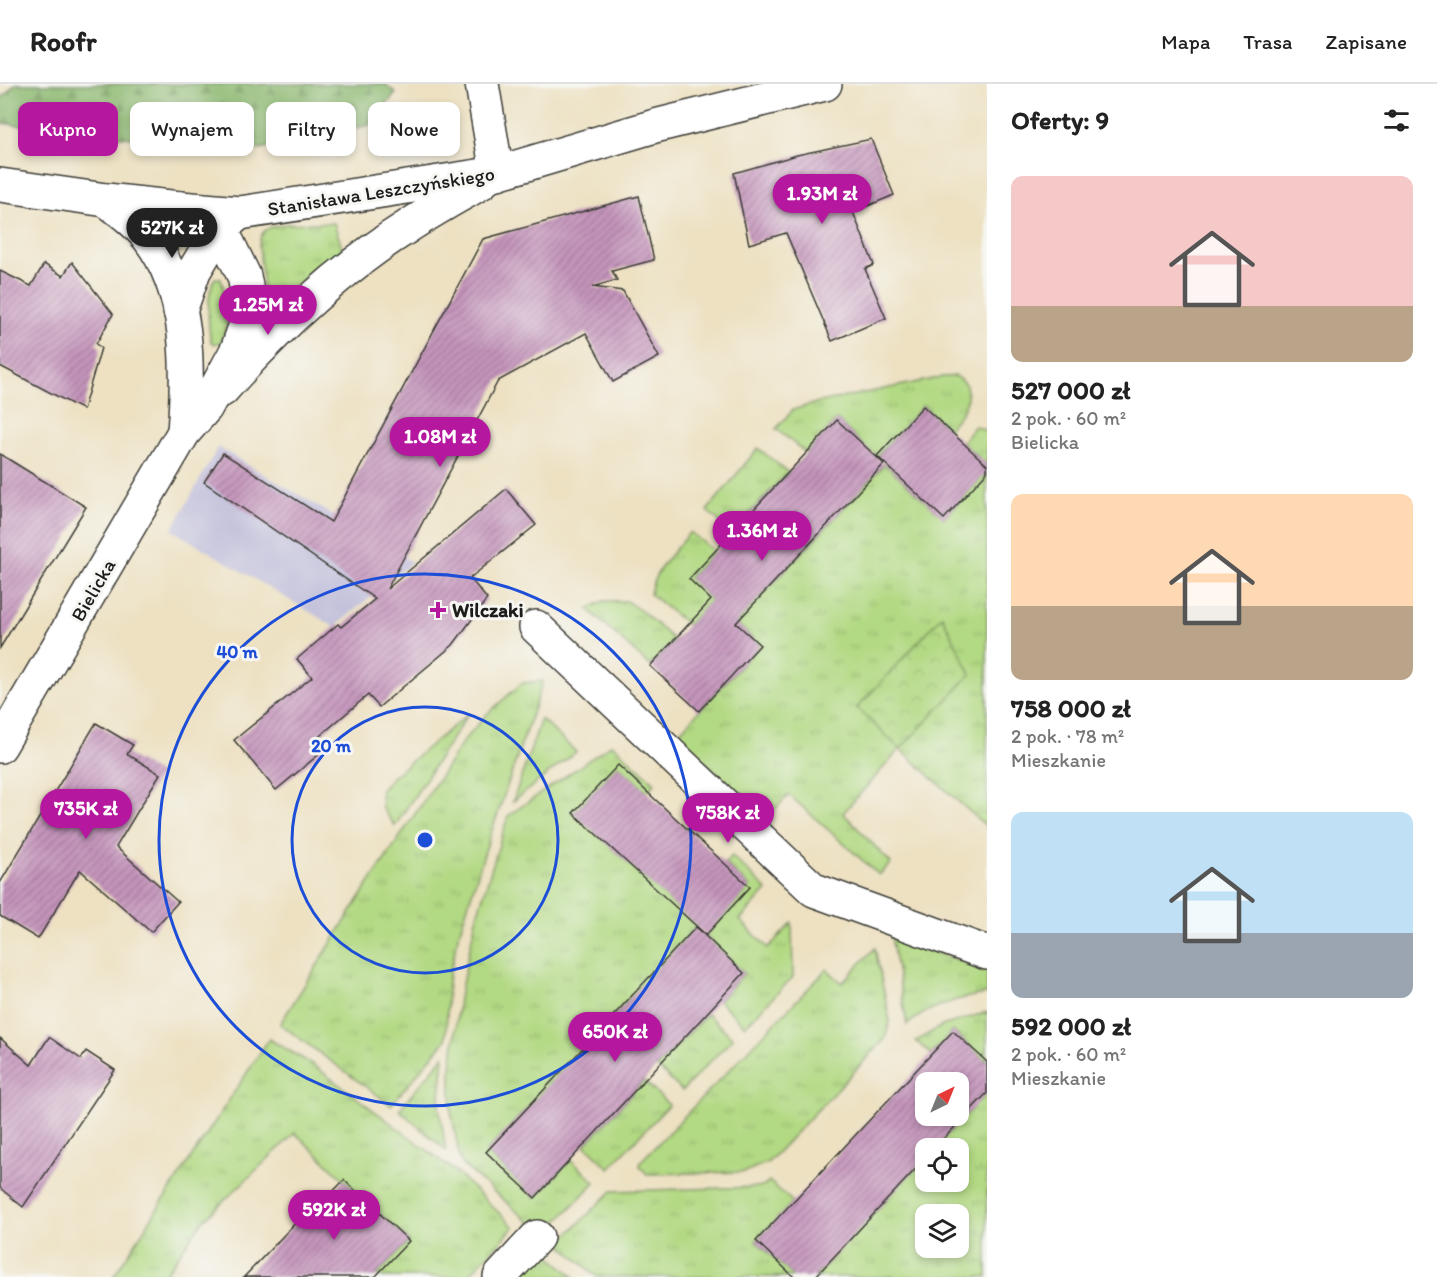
<!DOCTYPE html>
<html lang="pl">
<meta charset="utf-8">
<style>
:root{--surface:#fff;--page:#f6f6f6;--text:#222;--muted:#767676;--line:#e0e0e0;--accent:#b5179e}
body{margin:0;font-family:Itim,sans-serif;background:var(--page);color:var(--text);height:100vh;display:flex;flex-direction:column;font-size:22px;white-space:nowrap}
*{box-sizing:border-box;margin:0}
p{font-size:20px;color:var(--muted)}
.icon{flex:none;width:33px;height:33px;fill:none;stroke:currentColor;stroke-width:2;stroke-linecap:round;stroke-linejoin:round}
.map{position:relative;flex:1;overflow:hidden}
.details{display:flex;flex-direction:column;background:var(--surface);width:450px}
.details>*{flex:none}
.top-card{position:absolute;left:18px;top:18px;width:570px;height:54px;display:flex;gap:12px}
.needle{width:39px;rotate:43deg}
.controls{position:absolute;left:915px;top:988px;display:grid;gap:12px}
.controls a{display:grid;place-items:center;width:54px;height:54px;border-radius:12px;background:var(--surface);box-shadow:0 3px 9px #0003;font-size:30px}
.price{position:absolute;translate:-50% -51px;padding:0 14px;border-radius:21px;background:var(--accent);color:#fff;font-size:20px;line-height:39px;filter:drop-shadow(0 2px 3px #0008)}
.price::after{content:'';position:absolute;left:50%;top:36px;width:18px;height:14px;margin-left:-9px;background:inherit;clip-path:polygon(0 0,100% 0,50% 100%)}
.price.current{background:#222;color:#fff}
ul{padding:0;list-style:none}
li{display:grid;align-content:center;gap:12px;height:318px;padding:0 24px}
li span{display:grid;place-items:center;height:186px;border-radius:12px;color:#555}
li>.icon{margin-inline-start:auto}
span .icon{width:108px;height:108px;fill:#fffc;stroke-width:1}
li b{font-size:26px}
h2{display:flex;justify-content:space-between;align-items:center;height:72px;padding:0 24px;font-size:26px}
.chip{padding:0 21px;border-radius:12px;background:var(--surface);box-shadow:0 3px 9px #0003;font-size:21px;line-height:54px}
.chip.current{background:var(--accent);color:#fff}
header{display:flex;align-items:center;gap:36px;box-sizing:border-box;height:84px;padding:0 30px;background:var(--surface);border-bottom:2px solid var(--line)}
header strong{font-size:28px}
nav{display:flex;gap:33px;margin-inline-start:auto;font-size:21px}
main{display:flex;flex:1;min-height:0}
.map>svg:first-child{display:block}
</style>
<header>
<strong>Roofr</strong>
<nav><a>Mapa</a><a>Trasa</a><a>Zapisane</a></nav>
</header>
<main>
<div class="map">
<svg width="987" height="1193" viewBox="0 0 987 1193">
<defs>
<pattern id="grass-tufts" width="24" height="20" patternUnits="userSpaceOnUse" patternTransform="scale(1.5)"><rect width="24" height="20" fill="#b2d983"/><path d="M3 7l-1-3M5 7V3M7 7l1-3M15 17l-1-3M17 17v-4M19 17l1-3" fill="none" stroke="#98ba71"/></pattern>
<pattern id="forest-firs" width="22" height="20" patternUnits="userSpaceOnUse" patternTransform="scale(1.5)"><rect width="22" height="20" fill="#8db971"/><path d="M5 1l3.5 6h-7zM16 11l3.5 6h-7z" fill="#799e61"/></pattern>
<pattern id="park-crowns" width="20" height="18" patternUnits="userSpaceOnUse" patternTransform="scale(1.5)"><rect width="20" height="18" fill="#b2d983"/><path d="M2 6a3 3 0 1 1 6 0M12 15a3 3 0 1 1 6 0" fill="none" stroke="#98ba71"/></pattern>
<pattern id="building-hatch" width="6" height="6" patternUnits="userSpaceOnUse" patternTransform="scale(1.5)"><rect width="6" height="6" fill="#c594bc"/><path d="M-1 1l2-2M0 6l6-6M5 7l2-2" fill="none" stroke="#9f7898"/></pattern>
</defs>
<rect width="100%" height="100%" fill="#f6f6f2"/>
<filter id="ink" filterUnits="userSpaceOnUse"><feTurbulence type="fractalNoise" baseFrequency=".0167" numOctaves="2"/><feDisplacementMap in="SourceGraphic" scale="12" xChannelSelector="R" yChannelSelector="G"/><feConvolveMatrix kernelMatrix="1 2 1 2 8 2 1 2 1" color-interpolation-filters="sRGB"/></filter>
<filter id="wash" filterUnits="userSpaceOnUse"><feTurbulence type="fractalNoise" baseFrequency=".008" numOctaves="4" result="noise"/><feDisplacementMap in="SourceGraphic" scale="24" xChannelSelector="R" yChannelSelector="G"/><feGaussianBlur stdDeviation="1.35" result="paint"/><feColorMatrix in="noise" values="0 0 0 0 0 0 0 0 0 0 0 0 0 0 0 0 0 1.4 0 .05"/><feComposite in="paint" operator="in"/></filter>
<g filter="url(#wash)">
<rect width="100%" height="100%" fill="#ede1c2"/>
<polygon fill="#c3c1db" points="218,363 412,478 335,543 172,446"/>
<g fill="url(#grass-tufts)" stroke="#677a50" stroke-width="1.5" fill-rule="evenodd">
<path d="M 334,139 L 343,167 L 292,203 L 265,228 L 259,161 C 260,155 261,149 267,145 C 279,137 318,140 334,139 Z"/>
<path d="M 215,194 L 221,195 C 227,216 230,237 221,258 L 215,260 L 211,258 C 208,242 206,208 215,194 Z"/>
<path d="M 956,292 L 966,301 C 970,324 962,328 948,345 L 923,322 L 876,373 L 837,336 L 806,369 L 776,345 L 793,326 L 816,319 L 943,293 Z"/>
<polygon points="975,342 987,347 987,381 962,358"/>
<polygon points="758,364 788,388 732,448 707,427"/>
<polygon points="885,380 944,434 987,388 987,743 900,665 843,729 891,779 879,791 789,711 766,734 676,652 760,561 736,539"/>
<path d="M 690,448 L 714,467 L 689,494 L 711,516 L 688,541 L 650,510 C 654,485 675,467 690,448 Z"/>
<polygon points="604,517 626,517 644,529 674,556 650,582 588,525"/>
<polygon points="543,597 485,767 458,853 448,897 446,956 391,1021 280,940 368,801 465,655 487,630 522,599"/>
<polygon points="468,630 395,742 382,724 381,706 391,694"/>
<polygon points="541,635 576,668 513,717"/>
<polygon points="612,660 655,699 647,708 618,681 574,729 697,842 486,1068 535,1114 571,1076 595,1098 544,1151 463,1081 460,1076 451,1026 451,985 459,914 476,835 508,732"/>
<polygon points="732,772 767,806 740,836 768,864 792,839 793,893 745,942 719,917 744,889 705,852 750,803 725,779"/>
<path d="M 891,853 L 987,886 L 987,910 C 960,913 928,923 907,941 Z"/>
<polygon points="875,864 890,937 885,955 768,1078 745,1088 647,1090 640,1082 641,1077 827,885 842,899"/>
<polygon points="987,928 987,978 953,947 931,970 916,957 942,942"/>
<polygon points="707,930 733,954 682,1007 657,983"/>
<polygon points="269,955 310,979 455,1087 514,1143 467,1193 379,1193 377,1191 409,1157 295,1049 202,1138 163,1193 113,1193"/>
<polygon points="444,972 439,1022 446,1066 399,1026"/>
<polygon points="644,997 669,1021 609,1084 585,1061"/>
<path d="M 987,1009 L 987,1193 L 815,1193 L 925,1074 L 926,1098 L 958,1098 L 958,1065 L 934,1065 ZM 926,1131 L 958,1131 L 958,1164 L 926,1164 Z"/>
<polygon points="769,1097 793,1118 756,1157 794,1193 597,1193 559,1159 612,1107 763,1103"/>
<polygon points="541,1164 574,1193 513,1193"/>
</g>
<polygon fill="url(#forest-firs)" stroke="#546a46" stroke-width="1.5" points="15,0 385,0 396,9 370,41 250,67 0,39 0,16"/>
<polygon fill="url(#park-crowns)" stroke="#677a50" stroke-width="1.5" points="942,532 971,590 900,665 857,624"/>
<g id="blocks">
<g fill="url(#building-hatch)" fill-rule="evenodd">
<polygon points="871,55 894,111 853,128 874,181 865,185 886,234 832,257 786,149 749,160 734,89 797,71"/>
<polygon points="639,112 654,176 612,187 617,196 592,203 623,207 659,273 613,298 586,249 498,297 387,505 506,405 536,441 470,494 487,515 453,561 379,623 368,611 315,656 323,667 276,706 234,656 312,593 297,575 338,540 341,543 375,515 204,398 223,369 331,438 483,155"/>
<polygon points="72,178 113,230 96,260 101,264 83,326 0,282 0,187 31,202 44,180 63,192"/>
<polygon points="923,322 987,381 987,388 944,435 877,372"/>
<polygon points="837,336 884,380 736,539 760,561 699,627 650,582 711,516 689,495"/>
<polygon points="0,370 86,423 0,564"/>
<polygon points="96,639 133,661 127,670 160,690 116,763 178,818 151,848 80,786 38,855 0,832 0,799"/>
<polygon points="618,681 750,803 706,851 573,729"/>
<polygon points="696,843 744,889 535,1114 486,1068"/>
<path d="M 953,947 L 987,978 L 987,1009 L 934,1065 L 926,1065 L 926,1074 L 815,1193 L 794,1193 L 756,1157 ZM 926,999 L 958,999 L 958,1032 L 926,1032 Z"/>
<polygon points="49,953 81,975 86,967 115,986 23,1123 0,1104 0,954 31,981"/>
<polygon points="344,1096 409,1157 375,1193 244,1193 320,1113 324,1117"/>
</g>
</g>
</g>
<g filter="url(#ink)">
<use href="#blocks" fill-opacity="0" stroke="#3b3a35" stroke-width="1.5"/>
<g fill="none" stroke-linecap="round" stroke-linejoin="round">
<defs>
<g id="minor">
<polyline points="482,0 497,89"/>
<polyline points="180,124 240,129 497,89 655,42 825,0"/>
<polyline points="180,227 194,187 218,147 238,130"/>
<path d="M 222,306 C 276,245 337,187 407,143 C 431,127 457,113 482,98"/>
<polyline points="536,543 814,806 987,869"/>
<polyline points="500,1193 537,1153"/>
</g>
<g id="tertiary">
<polyline points="0,101 106,116 180,124 201,132 213,141 228,159 244,192 248,212 248,234 237,266 206,323 184,348 0,662"/>
<path d="M 106,116 C 121,127 136,138 148,153 C 190,207 189,283 184,348"/>
</g>
</defs>
<use href="#minor" stroke="#3b3a35" stroke-width="36"/>
<use href="#tertiary" stroke="#3b3a35" stroke-width="36"/>
<use href="#minor" stroke="#fff" stroke-width="33"/>
<use href="#tertiary" stroke="#fff" stroke-width="33"/>
</g>
</g>
<g fill="none" stroke="#1d4ed8" stroke-width="3">
<circle cx="425" cy="756" r="133"/>
<circle cx="425" cy="756" r="266"/>
</g>
<path fill="#b5179e" stroke="#f6f6f2" stroke-width="2" d="M435 517h6v6h6v6h-6v6h-6v-6h-6v-6h6z"/>
<g text-anchor="middle" stroke-width="6" stroke-linejoin="round" paint-order="stroke">
<g font-size="20" fill="#1c1c1c" stroke="#f6f6f2">
<text transform="translate(381 107) rotate(-9)" y="7">Stanisława Leszczyńskiego</text>
<text transform="translate(93 506) rotate(-60)" y="7">Bielicka</text>
</g>
<g font-size="20" font-weight="bold" fill="#1c1c1c" stroke="#f6f6f2" text-anchor="start">
<text x="452" y="533">Wilczaki</text>
</g>
</g>
<circle cx="425" cy="756" r="9" fill="#1d4ed8" stroke="#f6f6f2" stroke-width="3"/>
<g font-size="18" text-anchor="middle" font-weight="bold" fill="#1d4ed8" stroke="#f6f6f2" stroke-width="6" stroke-linejoin="round" paint-order="stroke">
<text x="237" y="574">40 m</text>
<text x="331" y="668">20 m</text>
</g>
</svg>
<div class="controls">
<a><svg class="needle" viewBox="-14 -14 28 28"><path d="M0-13l5 13h-10z" fill="#e53935"/><path d="M0 13l5-13h-10z" fill="#767676"/></svg></a>
<a><svg class="icon" aria-label="locate" viewBox="0 0 24 24"><circle cx="12" cy="12" r="6"/><path d="M12 2v4M12 18v4M2 12h4M18 12h4"/></svg></a>
<a><svg class="icon" aria-label="layers" viewBox="0 0 24 24"><path d="M12 4l9 5-9 5-9-5zM3 14l9 5 9-5"/></svg></a>
</div>
<b class="price" style="left:822px;top:141px">1.93M zł</b>
<b class="price current" style="left:172px;top:175px">527K zł</b>
<b class="price" style="left:268px;top:252px">1.25M zł</b>
<b class="price" style="left:440px;top:384px">1.08M zł</b>
<b class="price" style="left:762px;top:478px">1.36M zł</b>
<b class="price" style="left:86px;top:756px">735K zł</b>
<b class="price" style="left:728px;top:760px">758K zł</b>
<b class="price" style="left:615px;top:979px">650K zł</b>
<b class="price" style="left:334px;top:1157px">592K zł</b>
<div class="top-card">
<a class="chip current">Kupno</a>
<a class="chip">Wynajem</a>
<a class="chip">Filtry</a>
<a class="chip">Nowe</a>
</div>
</div>
<section class="details">
<h2>Oferty: 9<svg class="icon" aria-label="filters" viewBox="0 0 24 24"><path d="M4 7h16M4 17h16"/><circle cx="9" cy="7" r="2"/><circle cx="15" cy="17" r="2"/></svg></h2>
<ul>
<li><span style="background:linear-gradient(#f6c9c9 70%,#b9a48a 0)"><svg class="icon" aria-label="home" viewBox="0 0 24 24"><path d="M3 11l9-7 9 7M6 9v11h12V9"/></svg></span><div><b>527 000 zł</b><p>2 pok. · 60 m²</p><p>Bielicka</p></div></li>
<li><span style="background:linear-gradient(#ffd9b3 60%,#b9a48a 0)"><svg class="icon" aria-label="home" viewBox="0 0 24 24"><path d="M3 11l9-7 9 7M6 9v11h12V9"/></svg></span><div><b>758 000 zł</b><p>2 pok. · 78 m²</p><p>Mieszkanie</p></div></li>
<li><span style="background:linear-gradient(#bfe0f5 65%,#9aa5b1 0)"><svg class="icon" aria-label="home" viewBox="0 0 24 24"><path d="M3 11l9-7 9 7M6 9v11h12V9"/></svg></span><div><b>592 000 zł</b><p>2 pok. · 60 m²</p><p>Mieszkanie</p></div></li>
</ul>
</section>
</main>
